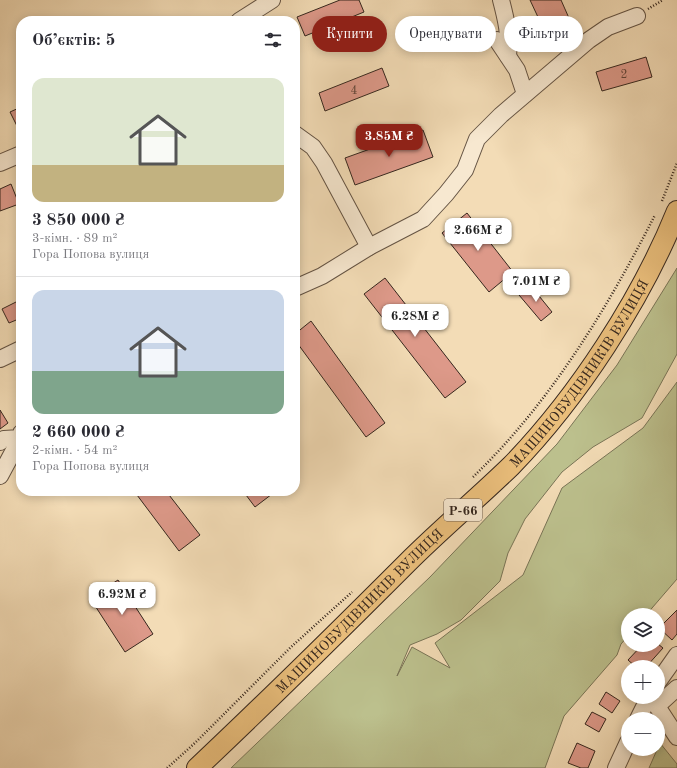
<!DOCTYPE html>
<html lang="uk">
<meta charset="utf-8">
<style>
:root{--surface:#fff;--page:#f2f2f3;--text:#2b2b33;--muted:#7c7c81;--line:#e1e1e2;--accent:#8f2418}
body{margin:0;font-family:"Old Standard TT",serif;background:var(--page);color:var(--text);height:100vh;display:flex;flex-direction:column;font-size:15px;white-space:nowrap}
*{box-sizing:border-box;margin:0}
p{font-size:13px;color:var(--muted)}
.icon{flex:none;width:22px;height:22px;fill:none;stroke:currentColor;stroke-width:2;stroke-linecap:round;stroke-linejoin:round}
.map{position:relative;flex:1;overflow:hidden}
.sheet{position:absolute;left:16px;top:16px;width:284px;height:480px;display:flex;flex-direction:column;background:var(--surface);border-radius:16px;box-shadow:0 2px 10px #0003}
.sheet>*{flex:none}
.top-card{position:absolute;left:312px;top:16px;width:305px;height:36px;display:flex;gap:8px}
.tools{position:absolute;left:621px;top:608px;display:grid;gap:8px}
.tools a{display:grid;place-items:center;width:44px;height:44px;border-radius:50%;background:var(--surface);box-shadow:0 2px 10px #0003;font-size:20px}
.price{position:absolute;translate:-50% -34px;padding:0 9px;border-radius:8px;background:#fff;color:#222;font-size:13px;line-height:26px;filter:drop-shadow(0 1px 2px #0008)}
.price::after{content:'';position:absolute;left:50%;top:24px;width:12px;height:9px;margin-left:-6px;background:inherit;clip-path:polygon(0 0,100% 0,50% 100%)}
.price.current{background:var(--accent);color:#fff}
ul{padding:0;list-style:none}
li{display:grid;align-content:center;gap:8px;height:212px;padding:0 16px}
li+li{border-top:1px solid var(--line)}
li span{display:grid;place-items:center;height:124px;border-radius:12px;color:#555}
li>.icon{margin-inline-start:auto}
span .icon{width:72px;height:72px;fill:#fffc;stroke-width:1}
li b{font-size:17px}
h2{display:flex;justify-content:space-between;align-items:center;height:48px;padding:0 16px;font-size:17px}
.chip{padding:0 14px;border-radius:18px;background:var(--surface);box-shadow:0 2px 10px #0003;font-size:14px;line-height:36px}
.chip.current{background:var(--accent);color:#fff}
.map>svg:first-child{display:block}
</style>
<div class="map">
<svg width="677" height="768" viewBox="0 0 677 768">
<rect width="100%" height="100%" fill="#f3dcb6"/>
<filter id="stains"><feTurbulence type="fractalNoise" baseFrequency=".005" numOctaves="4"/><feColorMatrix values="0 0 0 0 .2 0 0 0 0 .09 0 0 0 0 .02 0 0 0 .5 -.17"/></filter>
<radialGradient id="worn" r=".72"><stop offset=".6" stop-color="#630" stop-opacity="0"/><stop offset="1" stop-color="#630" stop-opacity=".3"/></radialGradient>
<g fill="#bcc08d" stroke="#797456">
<polygon points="677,268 677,354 642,418 593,447 562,472 525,519 508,553 500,581 461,620 437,634 410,645 397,676 412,647 450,668 435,643 523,575 562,488 643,428 677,382 677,579 646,615 628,615 628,636 621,644 617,655 564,716 545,768 231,768 430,577 557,444 617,365"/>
<polygon points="660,743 677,764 677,768 649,768"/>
</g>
<g fill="#dd9989" stroke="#36271e">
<polygon points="340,0 359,0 364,12 305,36 297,17"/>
<polygon points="530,0 561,0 576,34 551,45"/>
<polygon points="646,57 652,77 602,91 596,72"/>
<polygon points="382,68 389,86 325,111 319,93"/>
<polygon points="21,107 21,129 19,130 10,112"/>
<polygon points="423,130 433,157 355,185 345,158"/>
<polygon points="11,184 19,204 0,211 0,189"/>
<polygon points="467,213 513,272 489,292 442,233"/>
<polygon points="385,278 466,382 445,398 364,294"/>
<polygon points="531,286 552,312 541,321 519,295"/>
<polygon points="20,300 21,318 9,323 2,309"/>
<polygon points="311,321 385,423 366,437 295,340 295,334"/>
<polygon points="0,410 8,423 0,429"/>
<polygon points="134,491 166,491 200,535 179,551"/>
<polygon points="243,491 276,491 255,507"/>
<polygon points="118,580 153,634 125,652 90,598"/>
<polygon points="677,610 677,634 672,640 659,628"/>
<polygon points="658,644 663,648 646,667 636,667 628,660 642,645"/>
<polygon points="606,692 620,701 612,713 599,704"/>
<polygon points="592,712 606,719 599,732 585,724"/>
<polygon points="577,743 595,751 588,768 581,768 568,763"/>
</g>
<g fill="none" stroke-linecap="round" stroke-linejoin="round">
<defs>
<g id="minor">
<path d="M 501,0 C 506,19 510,36 508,56"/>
<polyline points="239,21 272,0"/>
<polyline points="497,40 517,70 525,94"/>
<polyline points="295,134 313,147 324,163 369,247"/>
<polyline points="0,163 21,154"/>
<polyline points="295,288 322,276 369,247 423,219 446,194 465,170 477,139 501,115 589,40 608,27 637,16"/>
<polyline points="0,359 21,349"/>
<polyline points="0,442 4,439 20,438 21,433"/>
<polyline points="0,476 21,437"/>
<polyline points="658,682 677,655"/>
<polyline points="651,697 677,737"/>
<polyline points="657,706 677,688"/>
<polyline points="638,719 649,697"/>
<polyline points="616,768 628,742"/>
</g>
<g id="major">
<path id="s1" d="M 197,768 C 268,701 338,632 407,563 C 441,529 477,499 511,466 C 578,397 641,300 677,211"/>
</g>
</defs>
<use href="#minor" stroke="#655444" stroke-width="18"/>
<use href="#major" stroke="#36271e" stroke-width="22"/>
<g stroke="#36271e" stroke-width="2.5" stroke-dasharray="1 2" stroke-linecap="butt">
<polyline points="648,9 663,0"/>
<polyline points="662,201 677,163"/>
<path d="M 473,477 C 550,403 607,309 655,215"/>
<polyline points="167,768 196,742 291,647 352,592"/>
</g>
<use href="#minor" stroke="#f7e8d0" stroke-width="16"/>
<use href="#major" stroke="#eabe7b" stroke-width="20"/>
</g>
<g text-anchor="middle" stroke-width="3.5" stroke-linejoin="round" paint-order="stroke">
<g font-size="12" fill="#604439">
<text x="624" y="78">2</text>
<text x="354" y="94">4</text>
</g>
<rect fill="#f7e8d0" stroke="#706153" stroke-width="1" x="444" y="499" width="38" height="22" rx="3"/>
<g font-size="13" font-weight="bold" fill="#36271e">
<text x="463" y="515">Р-66</text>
</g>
<g font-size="14" fill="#36271e" stroke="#f7e8d0">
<text dy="5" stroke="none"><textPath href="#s1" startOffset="551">МАШИНОБУДІВНИКІВ ВУЛИЦЯ</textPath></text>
<text dy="5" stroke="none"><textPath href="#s1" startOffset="226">МАШИНОБУДІВНИКІВ ВУЛИЦЯ</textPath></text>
</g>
</g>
<rect width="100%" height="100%" filter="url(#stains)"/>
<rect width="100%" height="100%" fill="url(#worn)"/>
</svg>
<div class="tools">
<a><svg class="icon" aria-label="layers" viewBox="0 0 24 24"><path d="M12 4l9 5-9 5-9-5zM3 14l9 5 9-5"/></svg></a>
<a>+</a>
<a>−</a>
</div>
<b class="price current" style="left:389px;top:158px">3.85M ₴</b>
<b class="price" style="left:478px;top:252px">2.66M ₴</b>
<b class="price" style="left:536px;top:303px">7.01M ₴</b>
<b class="price" style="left:415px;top:338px">6.28M ₴</b>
<b class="price" style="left:122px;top:616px">6.92M ₴</b>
<div class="top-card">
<a class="chip current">Купити</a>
<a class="chip">Орендувати</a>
<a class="chip">Фільтри</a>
</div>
<section class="sheet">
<h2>Об’єктів: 5<svg class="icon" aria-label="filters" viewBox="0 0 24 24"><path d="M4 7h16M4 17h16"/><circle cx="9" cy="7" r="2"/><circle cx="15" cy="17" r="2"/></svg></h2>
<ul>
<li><span style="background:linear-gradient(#dfe7d0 70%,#c2b280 0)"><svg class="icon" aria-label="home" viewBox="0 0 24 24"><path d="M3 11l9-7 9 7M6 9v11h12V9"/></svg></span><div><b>3 850 000 ₴</b><p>3-кімн. · 89 m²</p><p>Гора Попова вулиця</p></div></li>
<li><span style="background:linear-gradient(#c9d6e8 65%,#7fa58c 0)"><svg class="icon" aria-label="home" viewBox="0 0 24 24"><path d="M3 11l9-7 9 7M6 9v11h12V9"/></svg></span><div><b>2 660 000 ₴</b><p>2-кімн. · 54 m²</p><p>Гора Попова вулиця</p></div></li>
</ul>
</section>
</div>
